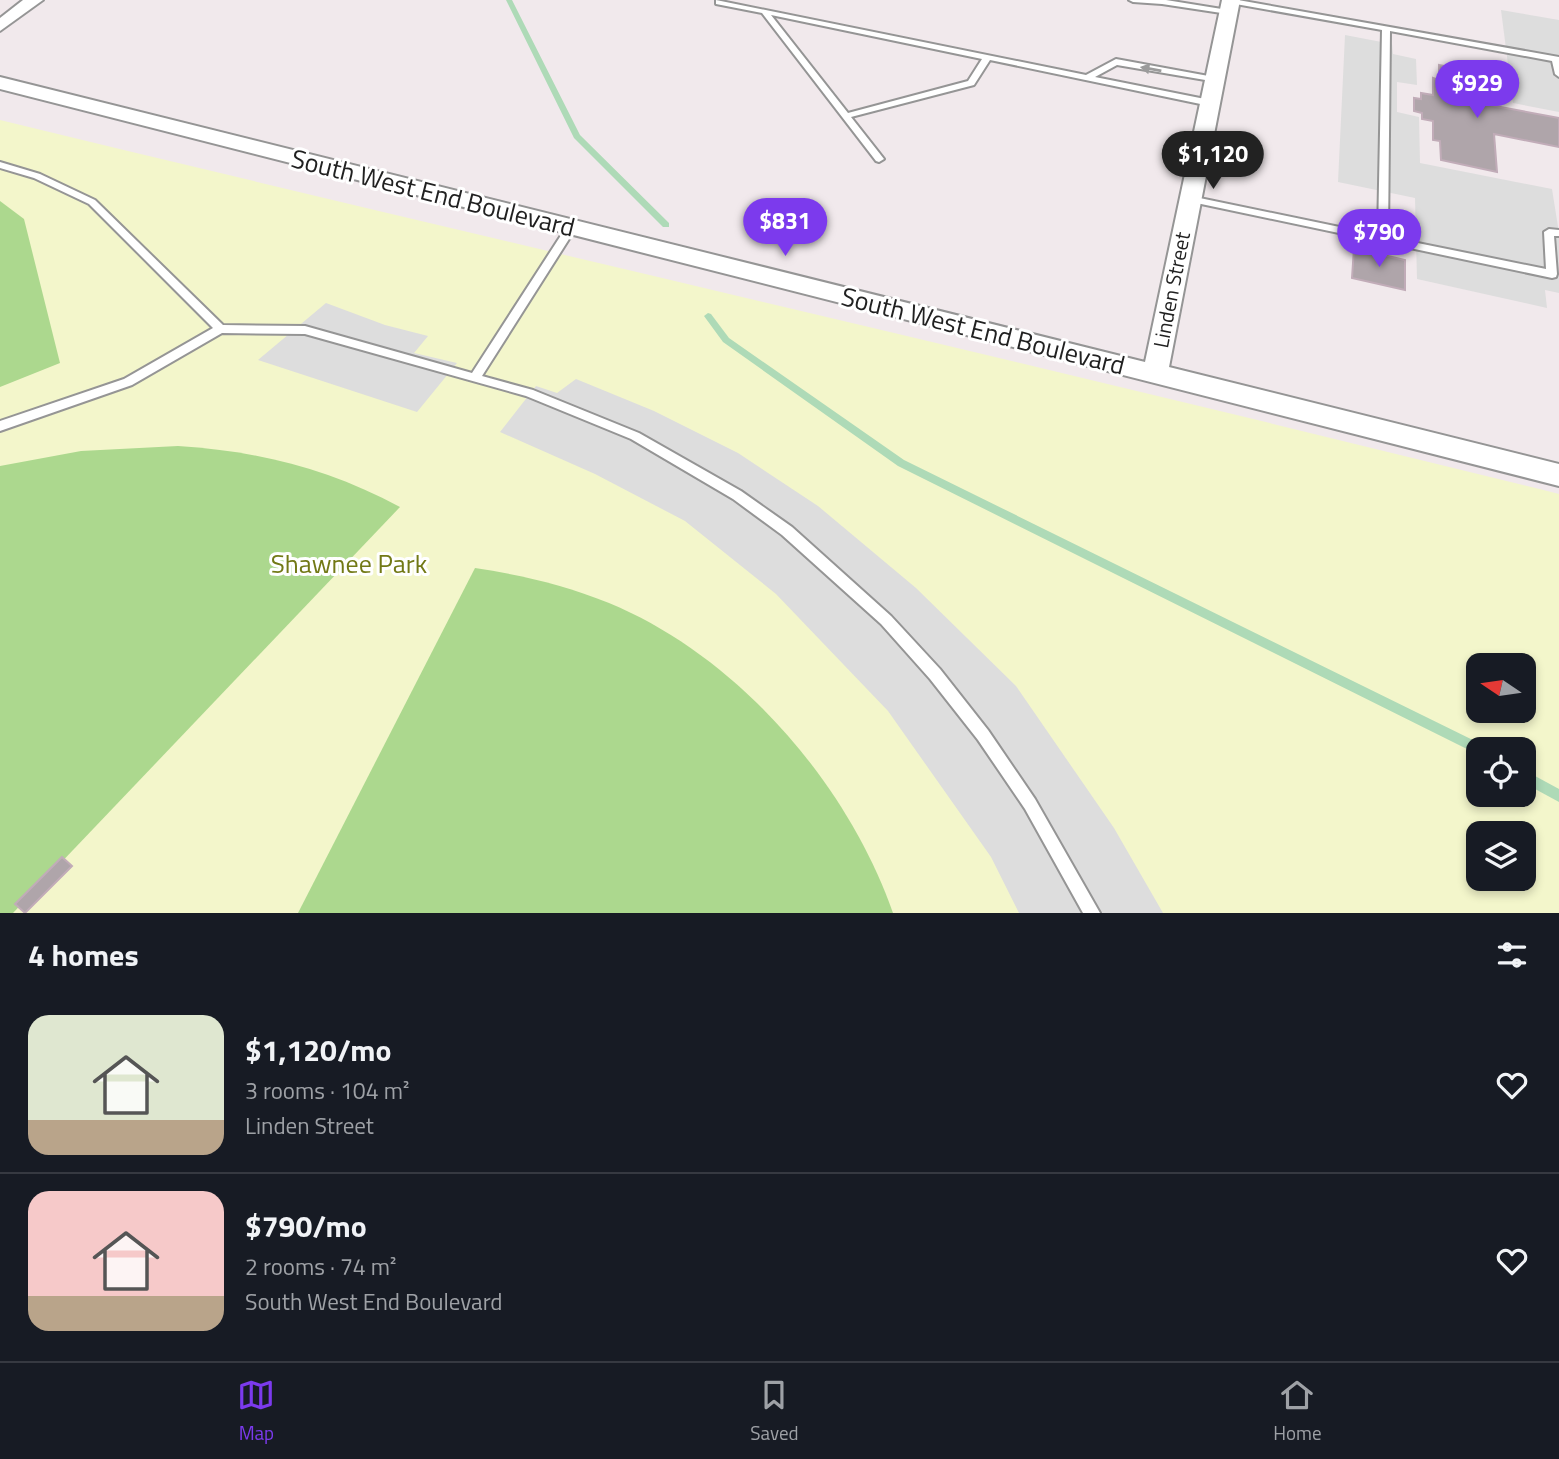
<!DOCTYPE html>
<meta charset="utf-8">
<style>
:root{--surface:#171b24;--page:#242831;--text:#f1f3f6;--muted:#9ea1a6;--line:#363941;--accent:#7c3aed}
body{margin:0;font-family:"Titillium Web",sans-serif;background:var(--page);color:var(--text);height:100vh;display:flex;flex-direction:column;font-size:26px;white-space:nowrap}
*{box-sizing:border-box;margin:0}
p{font-size:23px;color:var(--muted)}
.icon{flex:none;width:38px;height:38px;fill:none;stroke:currentColor;stroke-width:2;stroke-linecap:round;stroke-linejoin:round}
.map{position:relative;height:913px;overflow:hidden}
.drawer{display:flex;flex-direction:column;background:var(--surface);flex:1}
.drawer>*{flex:none}
.needle{width:46px;rotate:283deg}
.tools{position:absolute;left:1466px;top:653px;display:grid;gap:14px}
.tools a{display:grid;place-items:center;width:70px;height:70px;border-radius:14px;background:var(--surface);box-shadow:0 4px 10px #0003;font-size:35px}
.price{position:absolute;translate:-50% -60px;padding:0 16px;border-radius:24px;background:var(--accent);color:#fff;font-size:23px;line-height:46px;filter:drop-shadow(0 2px 4px #0008)}
.price::after{content:'';position:absolute;left:50%;top:42px;width:21px;height:16px;margin-left:-10px;background:inherit;clip-path:polygon(0 0,100% 0,50% 100%)}
.price.active{background:#222;color:#fff}
ul{padding:0;list-style:none}
li{display:flex;align-items:center;gap:21px;height:175px;padding:0 28px}
li+li{border-top:2px solid var(--line)}
li span{display:grid;place-items:center;flex:none;width:196px;height:140px;border-radius:21px;color:#555}
li>.icon{margin-inline-start:auto}
span .icon{width:84px;height:84px;fill:#fffc;stroke-width:1}
li b{font-size:30px}
h2{display:flex;justify-content:space-between;align-items:center;height:84px;padding:0 28px;font-size:30px}
.tab-bar{display:flex;justify-content:space-around;align-items:center;height:98px;border-top:2px solid var(--line);background:var(--surface);font-size:19px;color:var(--muted)}
.tab-bar a{display:grid;justify-items:center;gap:4px}
.tab-bar .active{color:var(--accent)}
.map>svg:first-child{display:block}
</style>
<div class="map">
<svg width="1559" height="913" viewBox="0 0 1559 913">
<rect width="100%" height="100%" fill="#f1e9ec"/>
<path fill="#f3f6cb" fill-rule="evenodd" d="M 0,120 C 519,246 1040,365 1559,494 L 1559,913 L 0,913 ZM 1479,665 L 1524,665 L 1524,710 L 1479,710 ZM 1479,749 L 1524,749 L 1524,794 L 1479,794 ZM 1479,833 L 1524,833 L 1524,878 L 1479,878 Z"/>
<g fill="#acd88e">
<polygon points="0,201 24,219 60,363 0,387"/>
<path d="M 178,446 C 258,451 329,469 400,507 L 13,913 L 0,913 L 0,466 L 81,451 Z"/>
<path d="M 475,568 C 521,575 565,585 609,603 C 737,656 847,782 893,913 L 298,913 Z"/>
</g>
<g fill="#ddd">
<polygon points="1501,10 1559,20 1559,112 1513,103"/>
<polygon points="1345,35 1392,44 1393,54 1416,59 1417,85 1397,82 1397,112 1419,117 1420,163 1552,189 1559,233 1559,293 1545,290 1547,308 1417,279 1415,198 1338,182"/>
<polygon points="326,303 385,325 428,336 414,353 457,363 417,412 258,360"/>
<polygon points="576,379 654,411 738,453 818,506 916,588 1016,686 1114,828 1163,913 1019,913 991,857 888,711 776,594 685,521 595,474 500,432 536,386 557,393"/>
</g>
<g fill="none" stroke-linecap="round" stroke-linejoin="round">
<g fill="#aedab7" fill-rule="evenodd">
<polygon points="506,0 512,0 580,135 669,223 669,227 663,227 574,138"/>
<polygon points="708,313 711,314 729,338 904,460 1483,745 1485,749 1479,749 1479,755 1475,753 898,466 723,342 704,316"/>
<polygon points="1524,770 1559,789 1559,802 1524,783"/>
</g>
</g>
<g fill="#afa5aa" stroke="#c1acb8" stroke-width="2">
<polygon points="1439,65 1488,74 1490,105 1559,118 1559,147 1494,134 1497,172 1441,160 1440,141 1433,140 1433,121 1422,119 1422,113 1414,111 1414,98 1421,99 1421,93 1433,95 1433,78 1439,80"/>
<polygon points="1354,248 1405,260 1405,290 1352,278"/>
<polygon points="62,857 72,866 25,913 15,904"/>
</g>
<g fill="none" stroke-linecap="round" stroke-linejoin="round">
<defs>
<g id="service">
<path d="M 716,0 L 1086,75 L 1116,59 L 1214,77 L 1218,80 L 1217,82 L 1117,65 L 1095,77 L 1210,100 L 1214,103 L 1210,106 L 990,60 L 974,85 L 851,117 L 884,159 L 879,162 L 876,161 L 762,13 L 716,4 ZM 771,15 L 982,59 L 968,81 L 848,113 Z"/>
<polygon points="1129,0 1166,0 1228,10 1232,12 1228,14 1162,4 1133,2"/>
<polygon points="1227,0 1238,0 1559,57 1559,77 1555,74 1552,61 1390,31 1388,237 1546,269 1544,232 1549,229 1559,230 1559,236 1554,236 1557,274 1556,277 1552,278 1187,201 1187,197 1190,196 1378,235 1382,30 1230,3 1227,3"/>
<polygon points="0,162 40,174 95,200 223,325 305,326 472,373 567,226 575,226 576,228 482,376 533,390 639,433 741,491 792,527 891,616 940,669 988,730 1035,799 1100,913 1083,913 1025,809 978,740 930,679 881,624 782,535 733,499 631,439 526,396 305,334 222,333 132,385 0,431 0,421 124,379 213,328 89,204 34,178 0,168"/>
</g>
<g id="minor">
<polygon points="23,0 43,0 0,31 0,18"/>
<polygon points="1222,0 1240,0 1169,367 1559,464 1559,486 0,89 0,77 1145,362"/>
</g>
</defs>
<use href="#service" stroke="#959595" stroke-width="4"/>
<use href="#minor" stroke="#959595" stroke-width="4"/>
<use href="#service" fill="#fff" fill-rule="evenodd"/>
<use href="#minor" fill="#fff" fill-rule="evenodd"/>
</g>
<defs><path id="oneway-solid" d="M-6-.8H1V-3.2L6.5 0L1 3.2V.8H-6Z" transform="scale(1.75)"/></defs>
<use fill="#9b9b9b" href="#oneway-solid" transform="translate(1151 69) rotate(-170)"/>
<g text-anchor="middle" stroke-width="6" stroke-linejoin="round" paint-order="stroke">
<g font-size="21" fill="#212121" stroke="#fff">
<text transform="translate(1172 290) rotate(-79)" y="7">Linden Street</text>
</g>
<g font-size="26" fill="#212121" stroke="#fff">
<text transform="translate(433 193) rotate(14)" y="9">South West End Boulevard</text>
<text transform="translate(983 331) rotate(14)" y="9">South West End Boulevard</text>
</g>
<g font-size="26" fill="#727916" stroke="#fff">
<text x="349" y="573">Shawnee Park</text>
</g>
</g>
</svg>
<div class="tools">
<a><svg class="needle" viewBox="-14 -14 28 28"><path d="M0-13l5 13h-10z" fill="#e53935"/><path d="M0 13l5-13h-10z" fill="#9ea1a6"/></svg></a>
<a><svg class="icon" aria-label="locate" viewBox="0 0 24 24"><circle cx="12" cy="12" r="6"/><path d="M12 2v4M12 18v4M2 12h4M18 12h4"/></svg></a>
<a><svg class="icon" aria-label="layers" viewBox="0 0 24 24"><path d="M12 4l9 5-9 5-9-5zM3 14l9 5 9-5"/></svg></a>
</div>
<b class="price" style="left:1477px;top:120px">$929</b>
<b class="price active" style="left:1213px;top:191px">$1,120</b>
<b class="price" style="left:785px;top:258px">$831</b>
<b class="price" style="left:1379px;top:269px">$790</b>
</div>
<section class="drawer">
<h2>4 homes<svg class="icon" aria-label="filters" viewBox="0 0 24 24"><path d="M4 7h16M4 17h16"/><circle cx="9" cy="7" r="2"/><circle cx="15" cy="17" r="2"/></svg></h2>
<ul>
<li><span style="background:linear-gradient(#dfe7d0 75%,#b9a48a 0)"><svg class="icon" aria-label="home" viewBox="0 0 24 24"><path d="M3 11l9-7 9 7M6 9v11h12V9"/></svg></span><div><b>$1,120/mo</b><p>3 rooms · 104 m²</p><p>Linden Street</p></div><svg class="icon" aria-label="heart" viewBox="0 0 24 24"><path d="M12 20l-8-8c-3-5 5-10 8-4 3-6 11-1 8 4z"/></svg></li>
<li><span style="background:linear-gradient(#f6c9c9 75%,#b9a48a 0)"><svg class="icon" aria-label="home" viewBox="0 0 24 24"><path d="M3 11l9-7 9 7M6 9v11h12V9"/></svg></span><div><b>$790/mo</b><p>2 rooms · 74 m²</p><p>South West End Boulevard</p></div><svg class="icon" aria-label="heart" viewBox="0 0 24 24"><path d="M12 20l-8-8c-3-5 5-10 8-4 3-6 11-1 8 4z"/></svg></li>
</ul>
</section>
<nav class="tab-bar">
<a class="active"><svg class="icon" aria-label="map" viewBox="0 0 24 24"><path d="M3 6l6-2 6 2 6-2v14l-6 2-6-2-6 2zM9 4v14M15 6v14"/></svg>Map</a>
<a><svg class="icon" aria-label="saved" viewBox="0 0 24 24"><path d="M7 4h10v16l-5-4-5 4z"/></svg>Saved</a>
<a><svg class="icon" aria-label="home" viewBox="0 0 24 24"><path d="M3 11l9-7 9 7M6 9v11h12V9"/></svg>Home</a>
</nav>
